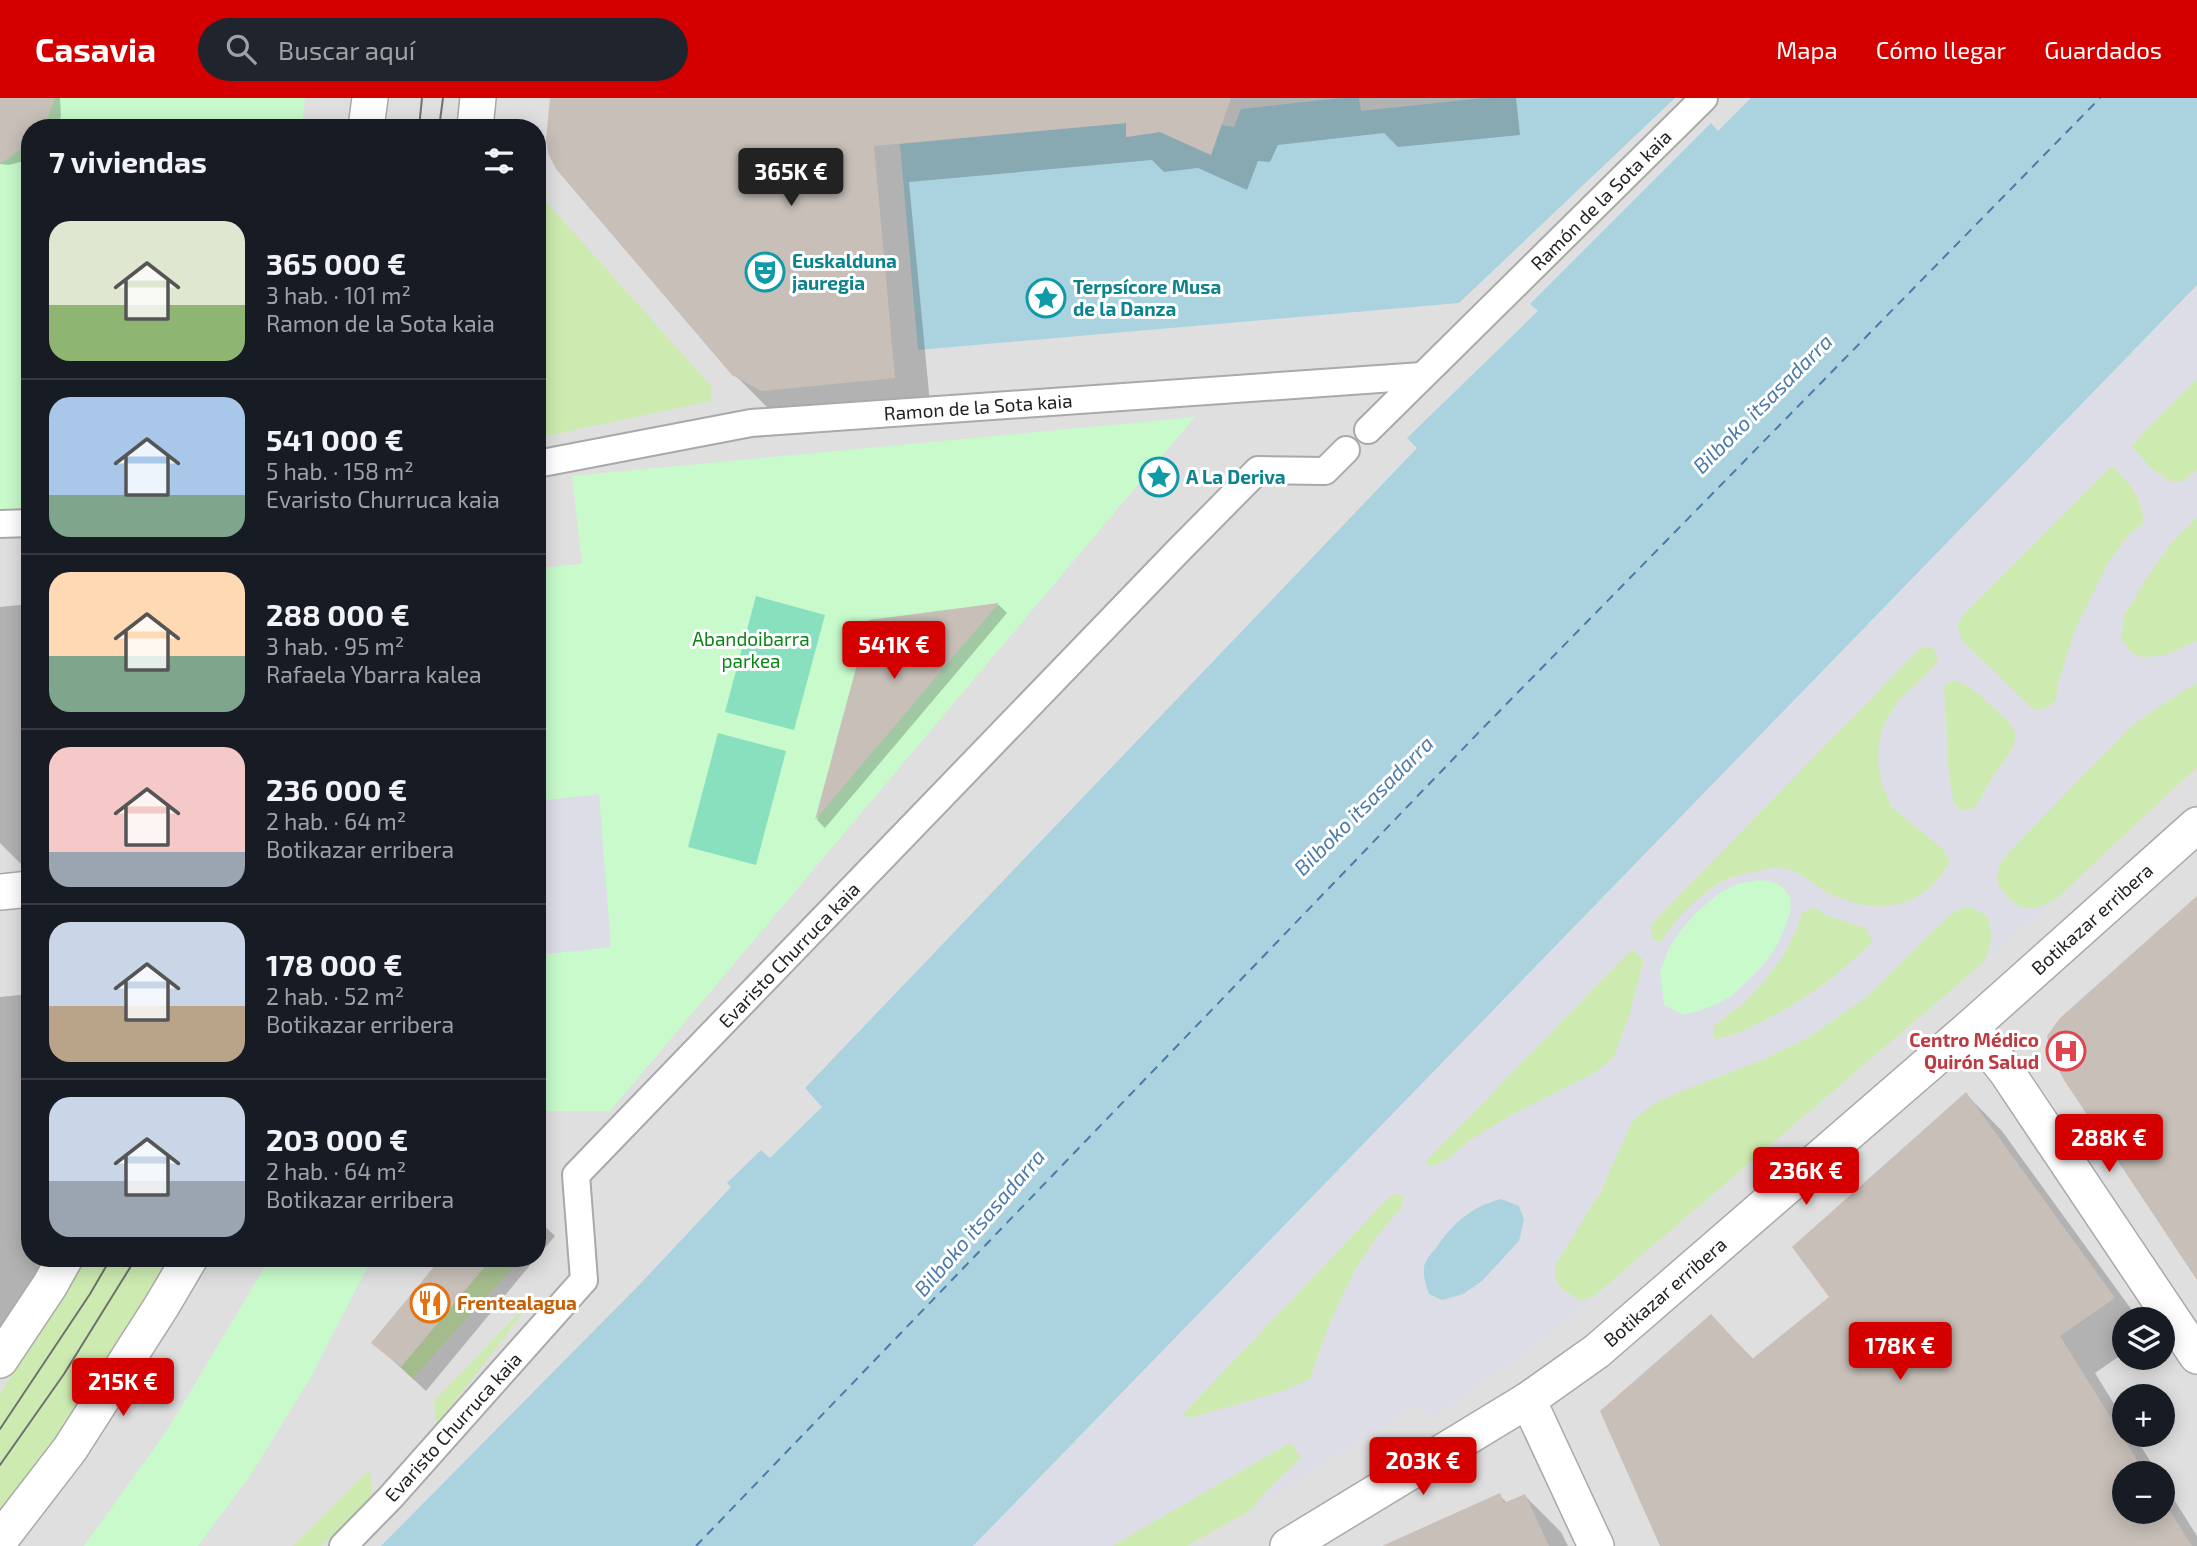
<!DOCTYPE html>
<html lang="es">
<meta charset="utf-8">
<style>
:root{--surface:#171b24;--page:#20242c;--text:#f1f3f6;--muted:#9ea1a6;--line:#363941;--accent:#d40000}
body{margin:0;font-family:"Exo 2",sans-serif;background:var(--page);color:var(--text);height:100vh;display:flex;flex-direction:column;font-size:26px;white-space:nowrap}
*{box-sizing:border-box;margin:0}
p{font-size:23px;color:var(--muted)}
.icon{flex:none;width:38px;height:38px;fill:none;stroke:currentColor;stroke-width:2;stroke-linecap:round;stroke-linejoin:round}
.map{position:relative;flex:1;overflow:hidden}
.panel{position:absolute;left:21px;top:21px;width:525px;height:1148px;display:flex;flex-direction:column;background:var(--surface);border-radius:28px;box-shadow:0 4px 18px #0003}
.panel>*{flex:none}
.tools{position:absolute;left:2112px;top:1209px;display:grid;gap:14px}
.tools a{display:grid;place-items:center;width:63px;height:63px;border-radius:50%;background:var(--surface);box-shadow:0 4px 18px #0003;font-size:35px}
.price{position:absolute;translate:-50% -60px;padding:0 16px;border-radius:7px;background:var(--accent);color:#fff;font-size:23px;line-height:46px;filter:drop-shadow(0 2px 4px #0008)}
.price::after{content:'';position:absolute;left:50%;top:42px;width:21px;height:16px;margin-left:-10px;background:inherit;clip-path:polygon(0 0,100% 0,50% 100%)}
.price.current{background:#222;color:#fff}
ul{padding:0;list-style:none}
li{display:flex;align-items:center;gap:21px;height:175px;padding:0 28px}
li+li{border-top:2px solid var(--line)}
li span{display:grid;place-items:center;flex:none;width:196px;height:140px;border-radius:21px;color:#555}
li>.icon{margin-inline-start:auto}
span .icon{width:84px;height:84px;fill:#fffc;stroke-width:1}
li b{font-size:30px}
h2{display:flex;justify-content:space-between;align-items:center;height:84px;padding:0 28px;font-size:30px}
header{display:flex;align-items:center;gap:42px;box-sizing:border-box;height:98px;padding:0 35px;background:var(--accent);color:#fff}
header strong{font-size:33px}
nav{display:flex;gap:38px;margin-inline-start:auto;font-size:24px}
.search{width:490px;height:63px;background:var(--page);display:flex;align-items:center;gap:18px;box-sizing:border-box;padding:0 24px;border-radius:38px;color:var(--muted);font-size:26px}
.map>svg:first-child{display:block}
</style>
<header>
<strong>Casavia</strong>
<div class="search"><svg class="icon" aria-label="search" viewBox="0 0 24 24"><circle cx="10" cy="10" r="6"/><path d="M15 15l6 6"/></svg>Buscar aquí</div>
<nav><a>Mapa</a><a>Cómo llegar</a><a>Guardados</a></nav>
</header>
<div class="map">
<svg width="2197" height="1448" viewBox="0 0 2197 1448">
<rect width="100%" height="100%" fill="#f2efe9"/>
<path fill="#e0dfdf" fill-rule="evenodd" d="M 0,0 L 2197,0 L 2197,1448 L 0,1448 ZM 30,30 L 537,30 L 537,1160 L 30,1160 ZM 2124,1222 L 2163,1222 L 2163,1260 L 2124,1260 ZM 2124,1298 L 2163,1298 L 2163,1337 L 2124,1337 ZM 2124,1376 L 2163,1376 L 2163,1414 L 2124,1414 Z"/>
<g fill="#cdebb0">
<polygon points="541,98 711,288 711,303 542,339 537,333 537,131"/>
<polygon points="2197,280 2197,372 2182,384 2169,383 2151,370 2131,348"/>
<path d="M 2112,367 C 2131,388 2140,395 2144,425 L 2128,438 L 2109,463 L 2075,532 L 2058,586 L 2056,603 L 2044,611 L 2035,613 L 1962,543 L 1957,527 L 1964,516 Z"/>
<path d="M 2197,419 L 2197,543 C 2181,553 2149,568 2131,554 C 2127,551 2124,544 2121,540 L 2124,517 L 2148,478 L 2173,442 Z"/>
<path d="M 1932,548 L 1939,561 L 1929,574 L 1901,600 L 1892,709 L 1943,751 L 1950,764 C 1922,813 1876,818 1829,796 C 1822,793 1818,787 1811,784 C 1803,780 1789,781 1779,780 C 1767,779 1754,776 1742,777 C 1714,778 1675,822 1661,844 L 1653,842 L 1651,836 L 1651,826 L 1920,550 Z"/>
<path d="M 1954,582 C 1971,588 1981,598 1994,610 C 2025,637 2019,642 1997,672 C 1989,684 1982,698 1975,710 L 1961,713 L 1954,706 L 1949,681 L 1944,587 Z"/>
<path d="M 2197,584 L 2197,669 L 2057,800 C 2047,806 2037,812 2025,810 C 2010,808 1994,789 1997,774 C 1999,769 2002,763 2005,758 L 2128,631 L 2142,620 Z"/>
<polygon points="1968,808 1988,818 1992,839 1986,862 1594,1198 1581,1203 1560,1190 1555,1180 1555,1167 1574,1137 1632,1023 1652,1007 1681,993 1762,962 1812,937 1865,900 1952,815"/>
<path d="M 1814,809 L 1826,817 L 1866,830 L 1873,844 C 1839,877 1803,904 1761,924 C 1745,932 1732,939 1714,941 L 1713,929 C 1722,920 1733,914 1743,906 C 1770,880 1791,849 1802,814 Z"/>
<polygon points="1632,851 1644,861 1629,919 1614,959 1595,975 1510,1018 1469,1043 1450,1060 1431,1069 1425,1064"/>
<polygon points="1405,1096 1402,1109 1378,1137 1355,1172 1330,1225 1310,1281 1283,1293 1190,1320 1182,1317 1391,1097"/>
<polygon points="85,1160 168,1160 137,1215 59,1337 0,1411 0,1295 66,1195"/>
<polygon points="492,1160 521,1160 412,1281 401,1269"/>
<polygon points="539,1194 436,1328 434,1303"/>
<polygon points="1291,1344 1302,1360 1264,1396 1253,1411 1187,1448 1112,1448"/>
<polygon points="370,1371 372,1398 321,1448 293,1448"/>
</g>
<g fill="#c8facc">
<polygon points="0,0 305,0 302,30 30,30 30,409 0,412"/>
<polygon points="1195,319 610,1013 546,1013 537,1010 537,857 610,849 599,697 537,703 537,470 582,466 572,378"/>
<path d="M 1759,782 C 1831,787 1762,877 1733,897 C 1718,907 1701,913 1683,917 L 1664,907 C 1662,897 1659,885 1660,874 C 1664,843 1708,795 1737,786 C 1744,784 1752,783 1759,782 Z"/>
<polygon points="270,1160 372,1160 311,1279 250,1378 198,1448 84,1448 168,1331"/>
</g>
<g fill="#88e0be">
<polygon points="756,498 825,517 794,632 725,614"/>
<polygon points="718,635 786,653 756,767 688,749"/>
</g>
<g fill="#dddde8" fill-rule="evenodd">
<path d="M 2197,187 L 2197,280 L 2131,348 L 2151,370 L 2169,383 L 2182,384 L 2197,372 L 2197,419 L 2173,442 L 2148,478 L 2124,517 L 2121,540 L 2130,554 L 2142,559 L 2163,558 L 2197,543 L 2197,584 L 2142,620 L 2128,631 L 2005,758 L 1997,774 L 1998,786 L 2008,801 L 2024,811 L 2042,809 L 2057,800 L 1986,862 L 1992,839 L 1988,818 L 1968,808 L 1952,815 L 1865,900 L 1812,937 L 1762,962 L 1681,993 L 1651,1007 L 1632,1024 L 1601,1093 L 1555,1167 L 1555,1180 L 1560,1190 L 1569,1197 L 1581,1203 L 1594,1198 L 1548,1238 L 1434,1319 L 1414,1308 L 1253,1411 L 1264,1396 L 1301,1360 L 1291,1344 L 1112,1448 L 973,1448 ZM 2112,367 L 2135,392 L 2142,409 L 2144,425 L 2128,438 L 2109,463 L 2075,532 L 2058,586 L 2056,603 L 2044,611 L 2035,613 L 1962,543 L 1957,527 L 1964,516 ZM 1932,548 L 1939,561 L 1929,574 L 1901,600 L 1886,621 L 1879,642 L 1878,663 L 1882,687 L 1892,709 L 1943,751 L 1950,764 L 1943,776 L 1927,793 L 1907,804 L 1886,809 L 1865,809 L 1827,795 L 1796,774 L 1778,769 L 1739,777 L 1718,787 L 1697,802 L 1679,819 L 1661,844 L 1653,842 L 1651,836 L 1651,826 L 1920,550 ZM 1954,582 L 1969,587 L 2011,625 L 2016,638 L 2013,652 L 1996,674 L 1975,710 L 1961,713 L 1954,705 L 1949,681 L 1943,600 L 1944,587 ZM 1759,782 L 1774,783 L 1784,789 L 1790,799 L 1791,813 L 1778,847 L 1768,863 L 1733,897 L 1715,907 L 1697,914 L 1684,917 L 1664,907 L 1660,873 L 1669,850 L 1680,833 L 1696,815 L 1717,797 L 1736,786 ZM 1814,809 L 1826,817 L 1866,830 L 1873,844 L 1825,887 L 1781,915 L 1729,940 L 1714,941 L 1713,929 L 1721,920 L 1741,907 L 1763,884 L 1783,858 L 1797,830 L 1802,814 ZM 1632,851 L 1644,862 L 1629,919 L 1614,959 L 1595,975 L 1510,1018 L 1469,1043 L 1450,1060 L 1432,1069 L 1425,1064 ZM 1404,1096 L 1402,1109 L 1378,1137 L 1355,1172 L 1330,1225 L 1310,1281 L 1283,1293 L 1190,1320 L 1182,1317 L 1391,1097 ZM 1461,1119 L 1499,1166 L 1482,1183 L 1463,1196 L 1442,1202 L 1430,1196 L 1425,1166 L 1442,1141 Z"/>
<polygon points="599,696 611,849 537,857 537,703"/>
</g>
<g fill="#aad3df">
<polygon points="1341,0 1359,0 1361,13 1484,0 1675,0 1459,205 918,252 900,46 1126,25 1127,39 1160,34 1211,57 1221,27 1234,29 1241,11"/>
<polygon points="1751,0 2197,0 2197,187 973,1448 381,1448 642,1184 731,1089 727,1085 761,1052 770,1060 822,1009 805,990 1417,350 1407,340 1538,213 1530,206 1711,25 1718,33"/>
<path d="M 1501,1101 L 1519,1108 L 1524,1122 L 1519,1143 L 1482,1183 L 1463,1196 L 1442,1202 L 1429,1196 C 1426,1187 1423,1179 1424,1169 C 1425,1162 1431,1156 1436,1150 C 1453,1125 1471,1109 1501,1101 Z"/>
</g>
<g fill="#0003">
<polygon points="0,0 60,0 61,18 57,30 30,30 30,60 27,62 9,67 0,66"/>
<polygon points="551,0 1516,0 1520,37 1398,49 1384,35 1278,47 1270,64 1258,63 1247,92 1198,70 1164,74 1152,62 909,84 931,316 771,313 734,276"/>
<polygon points="30,506 30,775 0,745 0,509"/>
<polygon points="999,507 1007,515 825,730 817,722 870,523"/>
<polygon points="30,896 30,1160 57,1160 0,1252 0,899"/>
<polygon points="1966,996 2002,1033 2139,1222 2124,1222 2124,1255 2095,1275 2124,1322 2124,1337 2134,1337 2158,1376 2124,1376 2124,1414 2163,1414 2163,1384 2197,1438 2197,1448 1661,1448 1711,1218 1754,1262 1831,1199"/>
<polygon points="537,1121 555,1138 537,1159"/>
<polygon points="425,1160 536,1160 426,1293 374,1245 435,1171"/>
<polygon points="1499,1397 1507,1405 1525,1398 1561,1434 1568,1448 1406,1448"/>
</g>
<g fill="none" stroke-linecap="round" stroke-linejoin="round">
<polyline stroke="#4a7aab" stroke-width="2" stroke-dasharray="9 7" stroke-linecap="butt" points="696,1448 1482,631 2100,0"/>
</g>
<g fill="#c7bfb8">
<polygon points="0,0 55,0 44,30 30,30 30,45 0,66"/>
<polygon points="550,0 1231,0 1211,57 1160,34 1126,39 1126,25 874,48 895,280 761,293 732,277 556,71 548,55 546,42"/>
<polygon points="999,505 815,722 869,522"/>
<polygon points="2197,798 2197,1182 2064,982 2051,958 2047,938 2060,920"/>
<polygon points="1966,994 2115,1200 2060,1238 2146,1376 2124,1376 2124,1414 2163,1414 2163,1402 2192,1448 1660,1448 1600,1313 1711,1216 1752,1261 1829,1199 1792,1149"/>
<polygon points="441,1160 492,1160 401,1269 371,1245"/>
<polygon points="1500,1395 1504,1405 1525,1396 1549,1448 1382,1448"/>
</g>
<g fill="none" stroke-linecap="round" stroke-linejoin="round">
<defs>
<g id="pedestrian">
<polyline points="1368,332 1704,0"/>
<polyline points="537,366 751,325 1422,278"/>
<polyline points="0,426 30,425"/>
<polyline points="343,1448 390,1400 584,1182 576,1077 1178,453 1258,372 1325,373 1346,352"/>
</g>
<g id="minor">
<polyline points="366,30 370,0"/>
<polyline points="475,30 478,0"/>
<polyline points="0,794 30,791"/>
<polyline points="1971,929 2006,973 2197,1258"/>
<polyline points="0,1262 50,1187 65,1160"/>
<polyline points="1528,1302 1596,1448"/>
<polyline points="0,1442 70,1351 161,1209 190,1160"/>
<polyline points="1288,1448 1528,1302 1597,1253 1971,929 2197,727"/>
</g>
</defs>
<use href="#pedestrian" stroke="#a9a9a9" stroke-width="30"/>
<use href="#minor" stroke="#a9a9a9" stroke-width="38"/>
<use href="#pedestrian" stroke="#fff" stroke-width="26"/>
<use href="#minor" stroke="#fff" stroke-width="35"/>
<g stroke="#707070" stroke-width="2">
<polyline points="419,30 422,0"/>
<polyline points="439,30 443,0"/>
<polyline points="0,1331 90,1196 111,1160"/>
<polyline points="0,1367 64,1276 136,1160"/>
</g>
</g>
<defs>
<symbol id="theatre-ring" viewBox="-11 -11 22 22"><circle r="9.5" fill="#fff" stroke="#0f9aa8" stroke-width="1.5"/><path d="M-5-5.5Q0-4 5-5.5V0Q5 5 0 6Q-5 5-5 0ZM-3.3-2.5H-1v1.5H-3.3ZM1-2.5H3.3v1.5H1ZM-2.8 1Q0 5.5 2.8 1Z" fill="#0f9aa8"/></symbol>
<symbol id="sight-ring" viewBox="-11 -11 22 22"><circle r="9.5" fill="#fff" stroke="#0f9aa8" stroke-width="1.5"/><path d="M0-6L1.8-2.2L6-1.7L2.9 1.2L3.7 5.4L0 3.3L-3.7 5.4L-2.9 1.2L-6-1.7L-1.8-2.2Z" fill="#0f9aa8"/></symbol>
<symbol id="hospital-ring" viewBox="-11 -11 22 22"><circle r="9.5" fill="#fff" stroke="#e0444e" stroke-width="1.5"/><path d="M-5-5h3v3.5h4V-5h3V5h-3V1.5h-4V5h-3Z" fill="#e0444e"/></symbol>
<symbol id="restaurant-ring" viewBox="-11 -11 22 22"><circle r="9.5" fill="#fff" stroke="#e8710a" stroke-width="1.5"/><path d="M-5-6h1v4h1v-4h1v4h1v-4h1v5L-1.5 .5V6h-2V.5L-5-1ZM5-6V6H3V1.5H1.5Q1.5-4 5-6Z" fill="#e8710a"/></symbol>
</defs>
<g fill-rule="evenodd">
<use href="#theatre-ring" x="743" y="152" width="44" height="44"/>
<use href="#sight-ring" x="1024" y="178" width="44" height="44"/>
<use href="#sight-ring" x="1137" y="357" width="44" height="44"/>
<use href="#hospital-ring" x="2044" y="931" width="44" height="44"/>
<use href="#restaurant-ring" x="408" y="1183" width="44" height="44"/>
</g>
<g text-anchor="middle" stroke-width="6" stroke-linejoin="round" paint-order="stroke">
<g font-size="19" fill="#222" stroke="#fff">
<text transform="translate(1601 102) rotate(-45)" y="7">Ramón de la Sota kaia</text>
<text transform="translate(978 309) rotate(-4)" y="7">Ramon de la Sota kaia</text>
<text transform="translate(2092 821) rotate(-42)" y="7">Botikazar erribera</text>
<text transform="translate(789 857) rotate(-46)" y="7">Evaristo Churruca kaia</text>
<text transform="translate(1665 1194) rotate(-41)" y="7">Botikazar erribera</text>
<text transform="translate(453 1329) rotate(-48)" y="7">Evaristo Churruca kaia</text>
</g>
<g font-size="19" font-weight="bold" fill="#0d838f" stroke="#fff" text-anchor="start">
<text x="792" y="170">Euskalduna<tspan x="792" dy="22">jauregia</tspan></text>
<text x="1073" y="196">Terpsícore Musa<tspan x="1073" dy="22">de la Danza</tspan></text>
<text x="1186" y="386">A La Deriva</text>
</g>
<g font-size="19" fill="#0c8416" stroke="#fff">
<text x="751" y="548">Abandoibarra<tspan x="751" dy="22">parkea</tspan></text>
</g>
<g font-size="19" font-weight="bold" fill="#be3a42" stroke="#fff" text-anchor="end">
<text x="2039" y="949">Centro Médico<tspan x="2039" dy="22">Quirón Salud</tspan></text>
</g>
<g font-size="19" font-weight="bold" fill="#c56008" stroke="#fff" text-anchor="start">
<text x="457" y="1212">Frentealagua</text>
</g>
<g font-size="21" font-style="italic" fill="#4a7aab" stroke="#fff">
<text transform="translate(1763 306) rotate(-45)" y="7">Bilboko itsasadarra</text>
<text transform="translate(1364 708) rotate(-45)" y="7">Bilboko itsasadarra</text>
<text transform="translate(980 1125) rotate(-49)" y="7">Bilboko itsasadarra</text>
</g>
</g>
</svg>
<div class="tools">
<a><svg class="icon" aria-label="layers" viewBox="0 0 24 24"><path d="M12 4l9 5-9 5-9-5zM3 14l9 5 9-5"/></svg></a>
<a>+</a>
<a>−</a>
</div>
<b class="price current" style="left:791px;top:110px">365K €</b>
<b class="price" style="left:894px;top:583px">541K €</b>
<b class="price" style="left:2109px;top:1076px">288K €</b>
<b class="price" style="left:1806px;top:1109px">236K €</b>
<b class="price" style="left:1900px;top:1284px">178K €</b>
<b class="price" style="left:123px;top:1320px">215K €</b>
<b class="price" style="left:1423px;top:1399px">203K €</b>
<section class="panel">
<h2>7 viviendas<svg class="icon" aria-label="filters" viewBox="0 0 24 24"><path d="M4 7h16M4 17h16"/><circle cx="9" cy="7" r="2"/><circle cx="15" cy="17" r="2"/></svg></h2>
<ul>
<li><span style="background:linear-gradient(#dfe7d0 60%,#8fb573 0)"><svg class="icon" aria-label="home" viewBox="0 0 24 24"><path d="M3 11l9-7 9 7M6 9v11h12V9"/></svg></span><div><b>365 000 €</b><p>3 hab. · 101 m²</p><p>Ramon de la Sota kaia</p></div></li>
<li><span style="background:linear-gradient(#a9c7e8 70%,#7fa58c 0)"><svg class="icon" aria-label="home" viewBox="0 0 24 24"><path d="M3 11l9-7 9 7M6 9v11h12V9"/></svg></span><div><b>541 000 €</b><p>5 hab. · 158 m²</p><p>Evaristo Churruca kaia</p></div></li>
<li><span style="background:linear-gradient(#ffd9b3 60%,#7fa58c 0)"><svg class="icon" aria-label="home" viewBox="0 0 24 24"><path d="M3 11l9-7 9 7M6 9v11h12V9"/></svg></span><div><b>288 000 €</b><p>3 hab. · 95 m²</p><p>Rafaela Ybarra kalea</p></div></li>
<li><span style="background:linear-gradient(#f6c9c9 75%,#9aa5b1 0)"><svg class="icon" aria-label="home" viewBox="0 0 24 24"><path d="M3 11l9-7 9 7M6 9v11h12V9"/></svg></span><div><b>236 000 €</b><p>2 hab. · 64 m²</p><p>Botikazar erribera</p></div></li>
<li><span style="background:linear-gradient(#c9d6e8 60%,#b9a48a 0)"><svg class="icon" aria-label="home" viewBox="0 0 24 24"><path d="M3 11l9-7 9 7M6 9v11h12V9"/></svg></span><div><b>178 000 €</b><p>2 hab. · 52 m²</p><p>Botikazar erribera</p></div></li>
<li><span style="background:linear-gradient(#c9d6e8 60%,#9aa5b1 0)"><svg class="icon" aria-label="home" viewBox="0 0 24 24"><path d="M3 11l9-7 9 7M6 9v11h12V9"/></svg></span><div><b>203 000 €</b><p>2 hab. · 64 m²</p><p>Botikazar erribera</p></div></li>
</ul>
</section>
</div>
